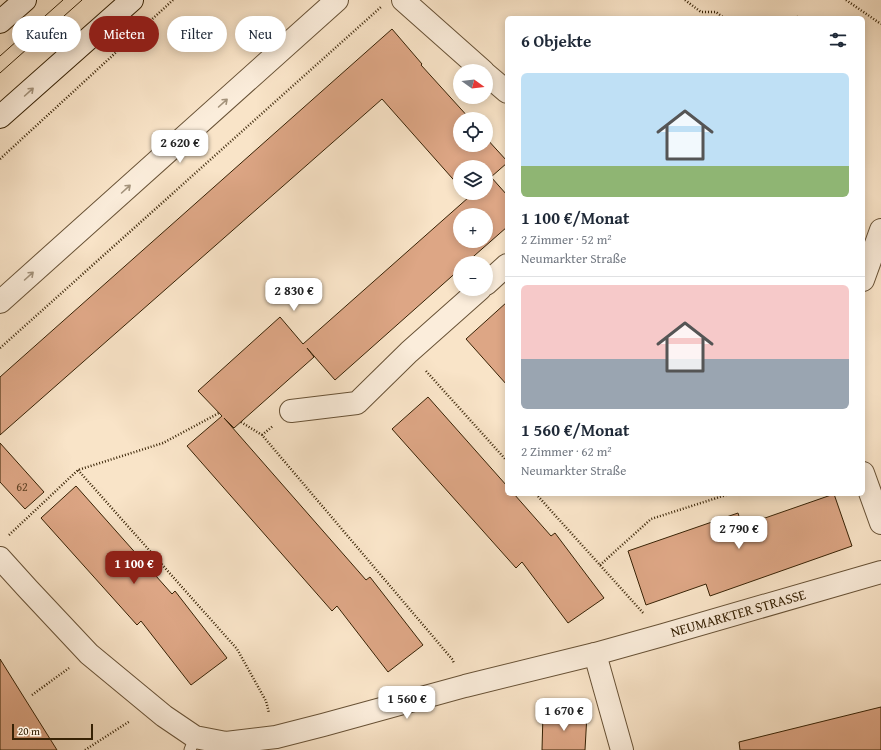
<!DOCTYPE html>
<html lang="de">
<meta charset="utf-8">
<style>
:root{--surface:#fff;--page:#f2f2f3;--text:#1f2937;--muted:#747a83;--line:#e0e1e3;--accent:#8f2418}
body{margin:0;font-family:"Gentium Book Plus",serif;background:var(--page);color:var(--text);height:100vh;display:flex;flex-direction:column;font-size:15px;white-space:nowrap}
*{box-sizing:border-box;margin:0}
p{font-size:13px;color:var(--muted)}
.icon{flex:none;width:22px;height:22px;fill:none;stroke:currentColor;stroke-width:2;stroke-linecap:round;stroke-linejoin:round}
.map{position:relative;flex:1;overflow:hidden}
.sheet{position:absolute;left:505px;top:16px;width:360px;height:480px;display:flex;flex-direction:column;background:var(--surface);border-radius:6px;box-shadow:0 2px 10px #0003}
.sheet>*{flex:none}
.hud{position:absolute;left:12px;top:16px;width:380px;height:36px;display:flex;gap:8px}
.needle{width:26px;rotate:105deg}
.buttons{position:absolute;left:453px;top:64px;display:grid;gap:8px}
.buttons a{display:grid;place-items:center;width:40px;height:40px;border-radius:50%;background:var(--surface);box-shadow:0 2px 10px #0003;font-size:20px}
.scale{position:absolute;left:12px;bottom:10px;width:81px;box-sizing:border-box;padding-left:4px;border:2px solid #372205;border-top:0;font-size:11px;line-height:14px;white-space:nowrap;color:#372205;-webkit-text-stroke:3px #fbeddb;paint-order:stroke}
.price{position:absolute;translate:-50% -34px;padding:0 9px;border-radius:8px;background:#fff;color:#222;font-size:13px;line-height:26px;filter:drop-shadow(0 1px 2px #0008)}
.price::after{content:'';position:absolute;left:50%;top:24px;width:12px;height:9px;margin-left:-6px;background:inherit;clip-path:polygon(0 0,100% 0,50% 100%)}
.price.selected{background:var(--accent);color:#fff}
ul{padding:0;list-style:none}
li{display:grid;align-content:center;gap:8px;height:212px;padding:0 16px}
li+li{border-top:1px solid var(--line)}
li span{display:grid;place-items:center;height:124px;border-radius:6px;color:#555}
li>.icon{margin-inline-start:auto}
span .icon{width:72px;height:72px;fill:#fffc;stroke-width:1}
li b{font-size:17px}
h2{display:flex;justify-content:space-between;align-items:center;height:48px;padding:0 16px;font-size:17px}
.tag{padding:0 14px;border-radius:18px;background:var(--surface);box-shadow:0 2px 10px #0003;font-size:14px;line-height:36px}
.tag.selected{background:var(--accent);color:#fff}
.map>svg:first-child{display:block}
</style>
<div class="map">
<svg width="881" height="750" viewBox="0 0 881 750">
<rect width="100%" height="100%" fill="#f9e4c8"/>
<filter id="stains"><feTurbulence type="fractalNoise" baseFrequency=".005" numOctaves="4"/><feColorMatrix values="0 0 0 0 .2 0 0 0 0 .09 0 0 0 0 .02 0 0 0 .5 -.17"/></filter>
<radialGradient id="worn" r=".72"><stop offset=".6" stop-color="#630" stop-opacity="0"/><stop offset="1" stop-color="#630" stop-opacity=".3"/></radialGradient>
<g fill="#dda685" stroke="#372205" fill-rule="evenodd">
<path d="M 392,29 L 422,64 L 421,65 L 470,119 L 460,119 L 460,145 L 486,145 L 486,138 L 507,161 L 507,163 L 491,177 L 507,195 L 507,227 L 466,263 L 460,263 L 460,269 L 335,380 L 307,348 L 314,357 L 234,428 L 224,418 L 366,580 L 370,577 L 423,645 L 388,672 L 337,606 L 332,611 L 187,446 L 222,416 L 198,391 L 280,317 L 303,344 L 469,197 L 465,193 L 486,193 L 486,167 L 460,167 L 460,187 L 382,99 L 0,435 L 0,377 ZM 460,215 L 486,215 L 486,241 L 460,241 Z"/>
<polygon points="507,302 507,385 466,339"/>
<polygon points="428,397 507,486 507,494 514,494 551,536 555,533 604,598 568,623 522,562 516,568 392,429"/>
<polygon points="0,443 44,492 25,509 0,482"/>
<polygon points="76,486 172,594 175,591 227,658 191,685 141,621 137,625 41,518"/>
<polygon points="834,494 852,546 710,596 706,584 646,605 628,551 738,513 742,526"/>
<polygon points="0,659 25,699 57,750 0,750"/>
<polygon points="881,707 881,750 740,750 739,742"/>
<polygon points="543,713 587,714 585,750 542,750"/>
</g>
<g fill="none" stroke-linecap="round" stroke-linejoin="round">
<defs>
<polyline id="service" points="190,750 195,737"/>
<g id="minor">
<polyline points="403,0 483,71"/>
<polyline points="486,74 507,92"/>
<polyline points="863,280 881,230"/>
<polyline points="486,284 507,265"/>
<polyline points="0,302 337,0"/>
<polyline points="291,411 357,403 409,352 480,289"/>
<polyline points="863,473 881,523"/>
<polyline points="0,558 28,589 89,654 164,716 195,737 226,743 276,737 323,725 465,686 595,654 663,635 881,572"/>
<polyline points="595,654 622,750"/>
</g>
<g id="secondary">
<polyline points="0,22 25,0"/>
<polyline points="0,117 132,0"/>
</g>
</defs>
<use href="#service" stroke="#685236" stroke-width="13"/>
<use href="#minor" stroke="#685236" stroke-width="24"/>
<use href="#secondary" stroke="#372205" stroke-width="24"/>
<g stroke="#372205" stroke-width="2.5" stroke-dasharray="1 2" stroke-linecap="butt">
<polyline points="685,0 701,12 716,12 724,18"/>
<polyline points="846,0 881,24"/>
<polyline points="782,18 797,17 802,18"/>
<polyline points="0,159 173,0"/>
<polyline points="0,348 381,7"/>
<polyline points="426,371 507,461"/>
<polyline points="241,422 262,435 452,659 454,663"/>
<polyline points="262,435 273,426"/>
<polyline points="78,470 237,649 266,701 269,713"/>
<polyline points="536,494 644,614"/>
<polyline points="9,535 78,470 163,443 219,413"/>
<polyline points="600,565 651,519 729,494"/>
<polyline points="32,695 69,668"/>
<polyline points="85,750 130,721"/>
</g>
<use href="#service" stroke="#fbeddb" stroke-width="11"/>
<use href="#minor" stroke="#fbeddb" stroke-width="22"/>
<use href="#secondary" stroke="#fbeddb" stroke-width="22"/>
<g stroke="#372205" stroke-width="1">
<polyline points="0,56 63,0"/>
<polyline points="0,73 82,0"/>
</g>
</g>
<defs><path id="oneway-shaft" d="M-6 0H5M1.5-3L5.5 0L1.5 3" fill="none" stroke-width="1.6" stroke-linecap="round" stroke-linejoin="round"/></defs>
<g stroke="#a3927b">
<use href="#oneway-shaft" transform="translate(29 92) rotate(-42)"/>
<use href="#oneway-shaft" transform="translate(223 103) rotate(-42)"/>
<use href="#oneway-shaft" transform="translate(126 189) rotate(-42)"/>
<use href="#oneway-shaft" transform="translate(29 276) rotate(-42)"/>
</g>
<g text-anchor="middle" stroke-width="3" stroke-linejoin="round" paint-order="stroke">
<g font-size="12" fill="#604325">
<text x="22" y="491">62</text>
</g>
<g font-size="14" fill="#372205" stroke="#fbeddb">
<text transform="translate(738 613) rotate(-16)" y="5">NEUMARKTER STRASSE</text>
</g>
</g>
<rect width="100%" height="100%" filter="url(#stains)"/>
<rect width="100%" height="100%" fill="url(#worn)"/>
</svg>
<div class="buttons">
<a><svg class="needle" viewBox="-14 -14 28 28"><path d="M0-13l5 13h-10z" fill="#e53935"/><path d="M0 13l5-13h-10z" fill="#747a83"/></svg></a>
<a><svg class="icon" aria-label="locate" viewBox="0 0 24 24"><circle cx="12" cy="12" r="6"/><path d="M12 2v4M12 18v4M2 12h4M18 12h4"/></svg></a>
<a><svg class="icon" aria-label="layers" viewBox="0 0 24 24"><path d="M12 4l9 5-9 5-9-5zM3 14l9 5 9-5"/></svg></a>
<a>+</a>
<a>−</a>
</div>
<div class="scale">20 m</div>
<b class="price" style="left:180px;top:164px">2 620 €</b>
<b class="price" style="left:294px;top:312px">2 830 €</b>
<b class="price" style="left:739px;top:550px">2 790 €</b>
<b class="price selected" style="left:134px;top:585px">1 100 €</b>
<b class="price" style="left:407px;top:720px">1 560 €</b>
<b class="price" style="left:564px;top:732px">1 670 €</b>
<div class="hud">
<a class="tag">Kaufen</a>
<a class="tag selected">Mieten</a>
<a class="tag">Filter</a>
<a class="tag">Neu</a>
</div>
<section class="sheet">
<h2>6 Objekte<svg class="icon" aria-label="filters" viewBox="0 0 24 24"><path d="M4 7h16M4 17h16"/><circle cx="9" cy="7" r="2"/><circle cx="15" cy="17" r="2"/></svg></h2>
<ul>
<li><span style="background:linear-gradient(#bfe0f5 75%,#8fb573 0)"><svg class="icon" aria-label="home" viewBox="0 0 24 24"><path d="M3 11l9-7 9 7M6 9v11h12V9"/></svg></span><div><b>1 100 €/Monat</b><p>2 Zimmer · 52 m²</p><p>Neumarkter Straße</p></div></li>
<li><span style="background:linear-gradient(#f6c9c9 60%,#9aa5b1 0)"><svg class="icon" aria-label="home" viewBox="0 0 24 24"><path d="M3 11l9-7 9 7M6 9v11h12V9"/></svg></span><div><b>1 560 €/Monat</b><p>2 Zimmer · 62 m²</p><p>Neumarkter Straße</p></div></li>
</ul>
</section>
</div>
